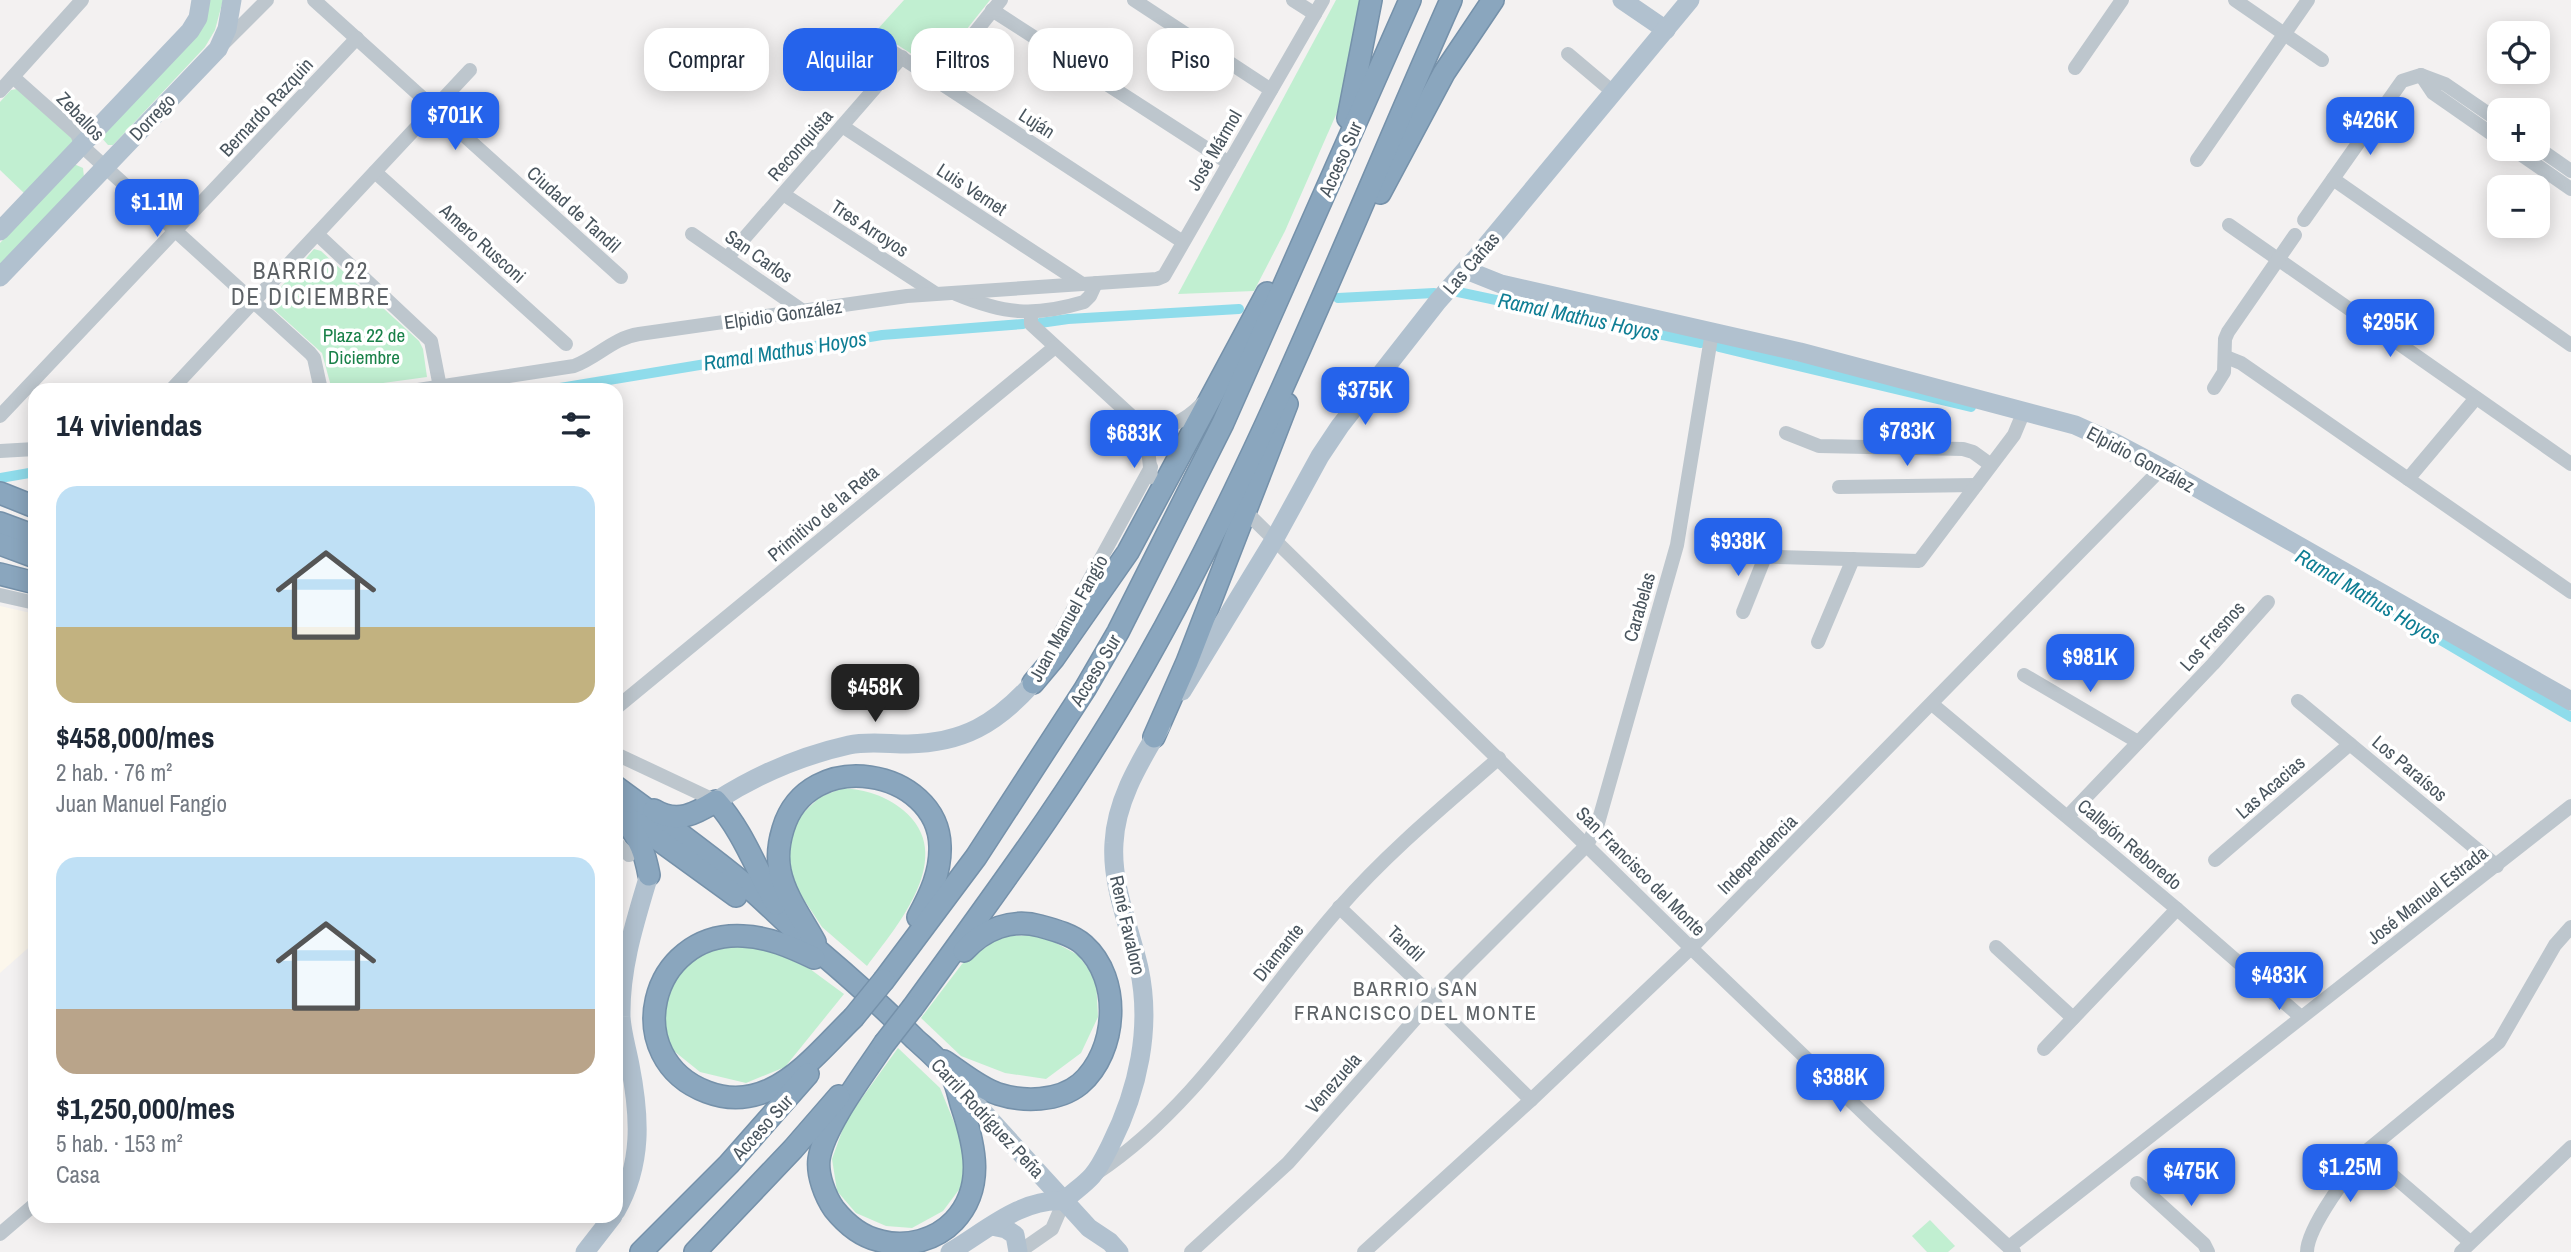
<!DOCTYPE html>
<html lang="es">
<meta charset="utf-8">
<style>
:root{--surface:#fff;--page:#f2f2f3;--text:#1f2937;--muted:#747a83;--accent:#2563eb}
body{margin:0;font-family:"Archivo Narrow",sans-serif;background:var(--page);color:var(--text);height:100vh;display:flex;flex-direction:column;font-size:26px;white-space:nowrap}
*{box-sizing:border-box;margin:0}
p{font-size:23px;color:var(--muted)}
.icon{flex:none;width:38px;height:38px;fill:none;stroke:currentColor;stroke-width:2;stroke-linecap:round;stroke-linejoin:round}
.map{position:relative;flex:1;overflow:hidden}
.drawer{position:absolute;left:28px;top:383px;width:595px;height:840px;display:flex;flex-direction:column;background:var(--surface);border-radius:21px;box-shadow:0 4px 18px #0003}
.drawer>*{flex:none}
.hud{position:absolute;left:644px;top:28px;width:665px;height:63px;display:flex;gap:14px}
.controls{position:absolute;left:2487px;top:21px;display:grid;gap:14px}
.controls a{display:grid;place-items:center;width:63px;height:63px;border-radius:14px;background:var(--surface);box-shadow:0 4px 18px #0003;font-size:35px}
.price{position:absolute;translate:-50% -60px;padding:0 16px;border-radius:14px;background:var(--accent);color:#fff;font-size:23px;line-height:46px;filter:drop-shadow(0 2px 4px #0008)}
.price::after{content:'';position:absolute;left:50%;top:42px;width:21px;height:16px;margin-left:-10px;background:inherit;clip-path:polygon(0 0,100% 0,50% 100%)}
.price.active{background:#222;color:#fff}
ul{padding:0;list-style:none}
li{display:grid;align-content:center;gap:14px;height:371px;padding:0 28px}
li span{display:grid;place-items:center;height:217px;border-radius:21px;color:#555}
li>.icon{margin-inline-start:auto}
span .icon{width:126px;height:126px;fill:#fffc;stroke-width:1}
li b{font-size:30px}
h2{display:flex;justify-content:space-between;align-items:center;height:84px;padding:0 28px;font-size:30px}
.tag{padding:0 24px;border-radius:21px;background:var(--surface);box-shadow:0 4px 18px #0003;font-size:24px;line-height:63px}
.tag.active{background:var(--accent);color:#fff}
.map>svg:first-child{display:block}
</style>
<div class="map">
<svg width="2571" height="1252" viewBox="0 0 2571 1252">
<rect width="100%" height="100%" fill="#f3f1f1"/>
<polygon fill="#fcf7ec" points="0,606 35,614 35,942 0,973"/>
<g fill="#c1efd1">
<polygon points="209,0 223,0 215,30 205,47 113,145 108,145 101,137"/>
<polygon points="904,0 990,0 935,69 876,31"/>
<polygon points="1336,0 1361,0 1342,101 1285,231 1254,291 1178,294"/>
<polygon points="17,89 74,140 25,194 0,170 0,102 11,90"/>
<polygon points="74,164 83,168 84,177 0,265 0,243"/>
<polygon points="314,249 321,251 419,341 423,349 427,377 332,390 322,353 270,306 269,301"/>
<path d="M 843,788 C 867,790 884,795 903,810 C 958,855 898,925 867,966 L 822,927 L 789,877 L 789,846 L 799,817 L 820,797 Z"/>
<polygon points="1041,935 1078,955 1096,979 1098,1017 1081,1053 1046,1079 1005,1073 961,1056 921,1018 962,964 1002,936"/>
<polygon points="721,945 763,947 810,969 844,994 785,1067 746,1083 700,1072 669,1047 661,1013 678,969"/>
<polygon points="898,1048 940,1088 961,1139 964,1168 961,1187 943,1211 912,1228 886,1226 856,1213 837,1191 832,1159 846,1120"/>
<polygon points="1930,1220 1955,1246 1948,1252 1927,1252 1912,1236"/>
</g>
<g fill="none" stroke-linecap="round" stroke-linejoin="round">
<g stroke="#8fdceb" stroke-width="10">
<polyline points="1458,292 1701,343"/>
<polyline points="1338,298 1434,293"/>
<polyline points="1040,323 1068,319 1239,309"/>
<polyline points="1719,347 1971,407"/>
<polyline points="548,390 882,335 1023,324"/>
<polyline points="0,478 35,472"/>
<polyline points="2327,573 2571,717"/>
</g>
<defs>
<g id="highway">
<polyline points="1348,118 1371,0"/>
<polyline points="1380,193 1444,73 1493,0"/>
<polyline points="0,493 35,507"/>
<polyline points="0,523 35,536"/>
<polyline points="0,544 35,557"/>
<polyline points="0,574 35,583"/>
<polyline points="1033,683 1054,658 1128,552 1267,293"/>
<polyline points="1154,737 1187,662 1287,404"/>
<path d="M 616,787 C 662,821 711,855 755,893 C 777,913 798,934 821,953 C 854,981 885,1009 915,1039 C 927,1050 943,1063 952,1077 C 957,1085 959,1098 962,1107 C 975,1146 985,1188 954,1221 C 936,1240 906,1248 881,1241 C 861,1237 846,1224 834,1209 C 825,1196 817,1175 819,1159 C 824,1126 865,1073 884,1044"/>
<polyline points="616,809 736,896"/>
<path d="M 654,810 C 677,824 695,814 716,801 C 743,831 756,869 776,904"/>
<path d="M 626,822 C 640,839 645,854 649,875"/>
<path d="M 815,942 C 803,920 785,896 780,871 C 777,857 779,842 783,829 C 808,745 938,769 940,846 C 941,872 930,895 918,917"/>
<path d="M 814,958 C 791,947 768,937 743,936 C 648,931 619,1059 707,1092 C 728,1100 749,1099 769,1090 C 802,1075 828,1042 853,1018"/>
<polyline points="884,980 976,857 1085,689 1118,632 1223,423 1410,0"/>
<path d="M 913,1007 C 994,895 1077,784 1145,663 C 1265,451 1352,222 1451,0"/>
<path d="M 944,1061 C 961,1072 978,1087 998,1094 C 1023,1102 1058,1102 1080,1084 C 1118,1051 1122,979 1084,945 C 1073,935 1055,930 1040,926 C 1012,918 984,929 964,951"/>
<polyline points="641,1252 729,1164 808,1074"/>
<polyline points="695,1252 793,1149 839,1096"/>
</g>
</defs>
<use href="#highway" stroke="#7591aa" stroke-width="24"/>
<g stroke="#bdc6cd" stroke-width="14">
<polyline points="314,0 621,277"/>
<polyline points="1134,0 1271,90"/>
<polyline points="1293,0 1315,14"/>
<polyline points="2235,0 2322,60"/>
<polyline points="992,10 1229,163"/>
<polyline points="870,37 1183,242"/>
<polyline points="224,43 267,0"/>
<polyline points="1568,54 1613,92"/>
<polyline points="2075,68 2122,0"/>
<polyline points="13,77 77,134 82,146 104,166 310,353 314,358 321,390"/>
<polyline points="937,80 1001,0"/>
<polyline points="0,91 82,0"/>
<polyline points="2499,121 2445,84 2421,75 2433,93 2499,139"/>
<polyline points="842,126 1081,283"/>
<polyline points="2538,148 2571,171"/>
<polyline points="2513,149 2571,189"/>
<polyline points="2197,160 2308,0"/>
<polyline points="375,172 566,344"/>
<polyline points="2333,179 2571,345"/>
<polyline points="783,194 935,293"/>
<polyline points="2304,220 2402,81 2421,75"/>
<polyline points="2229,225 2571,464"/>
<polyline points="317,234 431,341 440,387"/>
<polyline points="692,234 803,311"/>
<polyline points="727,258 902,57"/>
<path d="M 956,294 C 1004,314 1034,317 1084,302 L 1090,296 L 1096,283"/>
<path d="M 1031,312 L 1031,324 L 1140,424 C 1168,431 1184,422 1203,403"/>
<polyline points="2226,357 2241,363 2571,592"/>
<polyline points="2214,388 2224,372 2225,339 2228,332 2295,235"/>
<polyline points="171,390 470,70"/>
<path d="M 418,390 L 574,366 C 598,357 613,338 639,334 L 907,296 L 1157,279 L 1164,276 L 1323,0"/>
<polyline points="0,416 357,38"/>
<polyline points="1140,424 1148,448 1151,477"/>
<polyline points="1786,433 1819,446 1963,449 1973,452 1991,465"/>
<polyline points="0,451 35,449"/>
<polyline points="2408,479 2476,398"/>
<polyline points="1839,487 1976,485"/>
<polyline points="1246,512 1691,948 1879,1128 2014,1252"/>
<polyline points="1705,555 1919,561 2014,435 2024,411"/>
<polyline points="0,595 35,603"/>
<polyline points="1743,612 1765,557"/>
<polyline points="1059,635 1151,467"/>
<polyline points="1818,642 1853,559"/>
<polyline points="2024,675 2138,742"/>
<polyline points="2298,701 2497,866"/>
<polyline points="1932,704 2177,909 2301,1017"/>
<polyline points="616,708 1055,347"/>
<polyline points="616,754 716,801"/>
<polyline points="2068,816 2213,664 2268,602"/>
<polyline points="616,843 629,855"/>
<polyline points="2215,860 2350,744"/>
<polyline points="1339,907 1421,985 1439,1009 1531,1100"/>
<polyline points="1996,947 2073,1018"/>
<polyline points="2044,1049 2177,909"/>
<path d="M 1097,1173 C 1198,1106 1261,996 1340,907 C 1388,852 1444,806 1499,758"/>
<polyline points="2137,1183 2204,1244 2208,1252"/>
<polyline points="0,1234 35,1204"/>
<polyline points="2470,1242 2390,1173 2369,1149 2499,1042 2555,945 2571,927"/>
<polyline points="2009,1247 2571,806"/>
<polyline points="1019,1252 1052,1229 1064,1201"/>
<polyline points="1191,1252 1288,1163 1432,1000 1587,845 1598,823 1677,545 1712,332"/>
<polyline points="1364,1252 1531,1100 1691,948 2162,468"/>
<path d="M 2307,1252 C 2307,1227 2352,1168 2369,1149"/>
<polyline points="2461,1252 2571,1147"/>
</g>
<g stroke="#b1c1cf" stroke-width="19">
<polyline points="1622,0 1666,30"/>
<polyline points="0,231 190,31 198,18 201,0"/>
<polyline points="1466,270 1501,284 1800,352 2075,425 2115,443 2162,468 2571,701"/>
<polyline points="0,277 218,49 227,29 232,0"/>
<polyline points="1182,691 1274,540 1320,456 1340,426 1438,301 1475,259 1690,0"/>
<path d="M 716,801 C 758,774 800,756 849,745 C 867,741 889,744 908,744 C 963,743 996,724 1033,683"/>
<polyline points="953,1079 1089,1228 1110,1242 1119,1252"/>
<path d="M 616,1211 C 643,1164 640,1116 630,1065 C 627,1049 622,1033 621,1017 C 620,968 635,922 649,875"/>
<polyline points="992,1226 1006,1229 1015,1235 1018,1252"/>
<polyline points="585,1252 613,1216"/>
<path d="M 950,1252 C 986,1231 1021,1198 1064,1201 C 1073,1192 1084,1185 1092,1176 C 1100,1167 1106,1154 1111,1144 C 1138,1090 1152,1028 1139,968 C 1130,928 1111,885 1114,843 C 1116,800 1140,762 1161,726"/>
</g>
<use href="#highway" stroke="#8aa6be" stroke-width="21"/>
<defs>
<g id="highway-bridge">
<polyline points="853,1018 884,980"/>
<polyline points="884,1044 913,1007"/>
</g>
</defs>
<use href="#highway-bridge" stroke="#7591aa" stroke-width="24" stroke-linecap="butt"/>
<use href="#highway-bridge" stroke="#8aa6be" stroke-width="21"/>
</g>
<g text-anchor="middle" stroke-width="7" stroke-linejoin="round" paint-order="stroke">
<g font-size="19" fill="#49555e" stroke="#fff">
<text transform="translate(266 107) rotate(-47)" y="7">Bernardo Razquin</text>
<text transform="translate(81 116) rotate(46)" y="7">Zeballos</text>
<text transform="translate(152 117) rotate(-46)" y="7">Dorrego</text>
<text transform="translate(1037 123) rotate(33)" y="7">Luján</text>
<text transform="translate(800 145) rotate(-49)" y="7">Reconquista</text>
<text transform="translate(1214 150) rotate(-60)" y="7">José Mármol</text>
<text transform="translate(1340 159) rotate(-66)" y="7">Acceso Sur</text>
<text transform="translate(972 189) rotate(33)" y="7">Luis Vernet</text>
<text transform="translate(574 209) rotate(42)" y="7">Ciudad de Tandil</text>
<text transform="translate(870 228) rotate(33)" y="7">Tres Arroyos</text>
<text transform="translate(483 243) rotate(42)" y="7">Amero Rusconi</text>
<text transform="translate(759 256) rotate(35)" y="7">San Carlos</text>
<text transform="translate(1471 263) rotate(-49)" y="7">Las Cañas</text>
<text transform="translate(783 314) rotate(-8)" y="7">Elpidio González</text>
<text transform="translate(2141 459) rotate(28)" y="7">Elpidio González</text>
<text transform="translate(823 513) rotate(-40)" y="7">Primitivo de la Reta</text>
<text transform="translate(1639 607) rotate(-74)" y="7">Carabelas</text>
<text transform="translate(1068 618) rotate(-61)" y="7">Juan Manuel Fangio</text>
<text transform="translate(2212 636) rotate(-48)" y="7">Los Fresnos</text>
<text transform="translate(1095 670) rotate(-59)" y="7">Acceso Sur</text>
<text transform="translate(2410 768) rotate(40)" y="7">Los Paraísos</text>
<text transform="translate(2270 787) rotate(-41)" y="7">Las Acacias</text>
<text transform="translate(2130 844) rotate(40)" y="7">Callejón Reboredo</text>
<text transform="translate(1757 854) rotate(-45)" y="7">Independencia</text>
<text transform="translate(1641 871) rotate(45)" y="7">San Francisco del Monte</text>
<text transform="translate(2427 895) rotate(-38)" y="7">José Manuel Estrada</text>
<text transform="translate(1128 925) rotate(77)" y="7">René Favaloro</text>
<text transform="translate(1406 943) rotate(43)" y="7">Tandil</text>
<text transform="translate(1278 952) rotate(-51)" y="7">Diamante</text>
<text transform="translate(1333 1083) rotate(-49)" y="7">Venezuela</text>
<text transform="translate(988 1118) rotate(47)" y="7">Carril Rodríguez Peña</text>
<text transform="translate(762 1127) rotate(-48)" y="7">Acceso Sur</text>
</g>
<g font-size="19" fill="#198048" stroke="#fff">
<text x="364" y="342">Plaza 22 de<tspan x="364" dy="22">Diciembre</tspan></text>
</g>
<g font-size="21" font-style="italic" fill="#0f7e94" stroke="#fff">
<text transform="translate(1579 317) rotate(12)" y="7">Ramal Mathus Hoyos</text>
<text transform="translate(785 351) rotate(-9)" y="7">Ramal Mathus Hoyos</text>
<text transform="translate(2368 597) rotate(31)" y="7">Ramal Mathus Hoyos</text>
</g>
<g font-size="21" letter-spacing="2" fill="#5d6266" stroke="#fff">
<text x="1416" y="996">BARRIO SAN<tspan x="1416" dy="24">FRANCISCO DEL MONTE</tspan></text>
</g>
<g font-size="23" letter-spacing="2" fill="#5d6266" stroke="#fff">
<text x="311" y="279">BARRIO 22<tspan x="311" dy="26">DE DICIEMBRE</tspan></text>
</g>
</g>
</svg>
<div class="controls">
<a><svg class="icon" aria-label="locate" viewBox="0 0 24 24"><circle cx="12" cy="12" r="6"/><path d="M12 2v4M12 18v4M2 12h4M18 12h4"/></svg></a>
<a>+</a>
<a>−</a>
</div>
<b class="price" style="left:455px;top:152px">$701K</b>
<b class="price" style="left:2370px;top:157px">$426K</b>
<b class="price" style="left:157px;top:239px">$1.1M</b>
<b class="price" style="left:2390px;top:359px">$295K</b>
<b class="price" style="left:1365px;top:427px">$375K</b>
<b class="price" style="left:1907px;top:468px">$783K</b>
<b class="price" style="left:1134px;top:470px">$683K</b>
<b class="price" style="left:1738px;top:578px">$938K</b>
<b class="price" style="left:2090px;top:694px">$981K</b>
<b class="price active" style="left:875px;top:724px">$458K</b>
<b class="price" style="left:2279px;top:1012px">$483K</b>
<b class="price" style="left:1840px;top:1114px">$388K</b>
<b class="price" style="left:2350px;top:1204px">$1.25M</b>
<b class="price" style="left:2191px;top:1208px">$475K</b>
<div class="hud">
<a class="tag">Comprar</a>
<a class="tag active">Alquilar</a>
<a class="tag">Filtros</a>
<a class="tag">Nuevo</a>
<a class="tag">Piso</a>
</div>
<section class="drawer">
<h2>14 viviendas<svg class="icon" aria-label="filters" viewBox="0 0 24 24"><path d="M4 7h16M4 17h16"/><circle cx="9" cy="7" r="2"/><circle cx="15" cy="17" r="2"/></svg></h2>
<ul>
<li><span style="background:linear-gradient(#bfe0f5 65%,#c2b280 0)"><svg class="icon" aria-label="home" viewBox="0 0 24 24"><path d="M3 11l9-7 9 7M6 9v11h12V9"/></svg></span><div><b>$458,000/mes</b><p>2 hab. · 76 m²</p><p>Juan Manuel Fangio</p></div></li>
<li><span style="background:linear-gradient(#bfe0f5 70%,#b9a48a 0)"><svg class="icon" aria-label="home" viewBox="0 0 24 24"><path d="M3 11l9-7 9 7M6 9v11h12V9"/></svg></span><div><b>$1,250,000/mes</b><p>5 hab. · 153 m²</p><p>Casa</p></div></li>
</ul>
</section>
</div>
